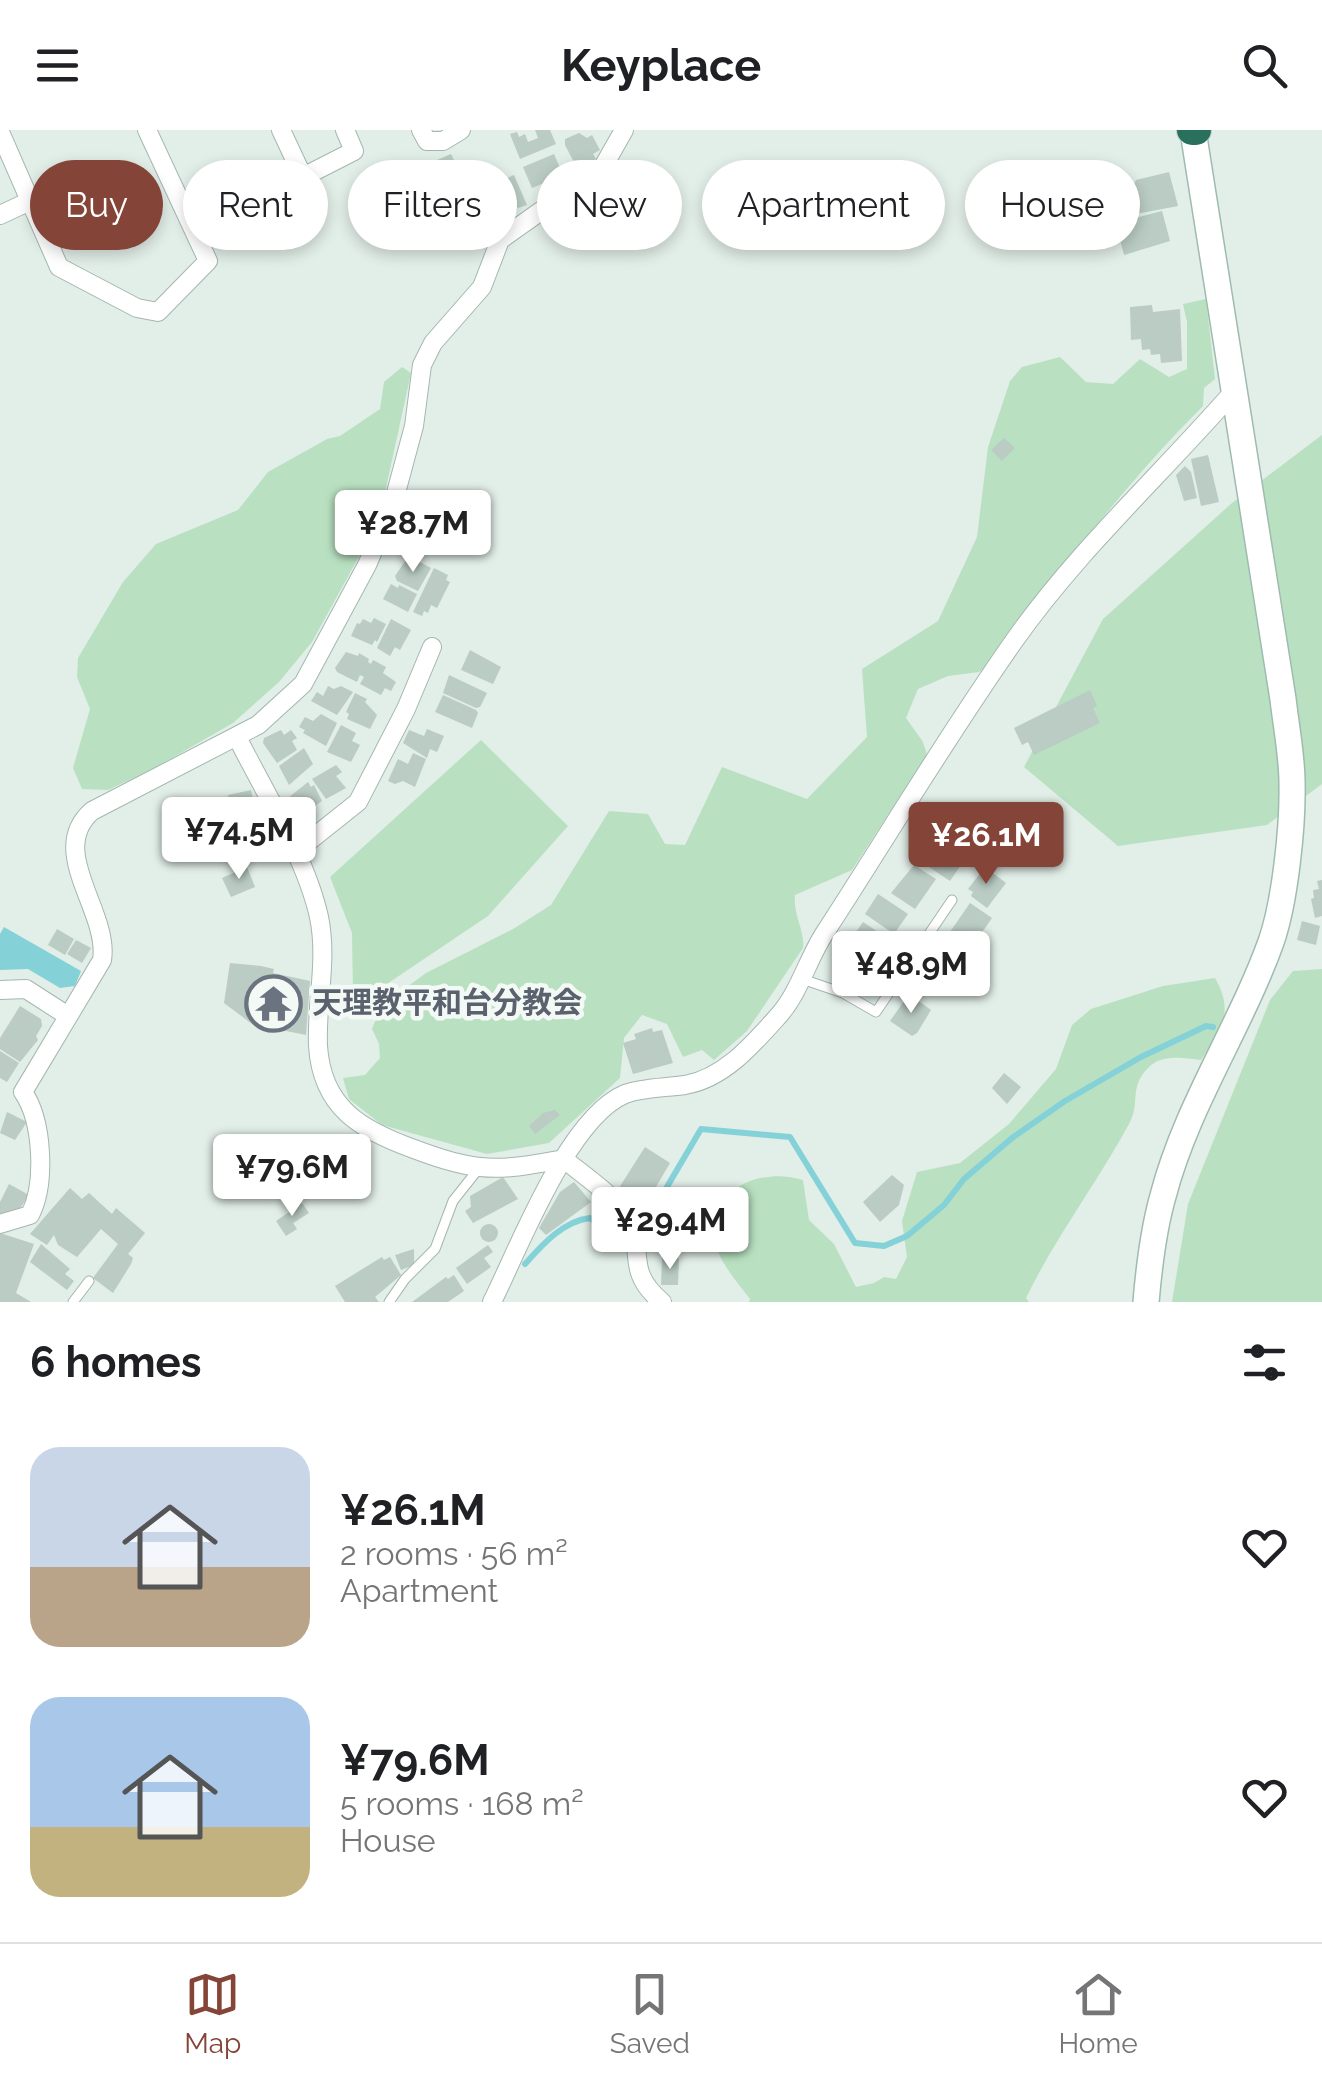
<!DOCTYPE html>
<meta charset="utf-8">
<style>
:root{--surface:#fff;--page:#f6f6f6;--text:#202124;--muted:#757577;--line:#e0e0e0;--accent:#844437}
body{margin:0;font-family:Raleway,"Noto Sans JP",sans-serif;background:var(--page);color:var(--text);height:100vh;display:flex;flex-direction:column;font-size:38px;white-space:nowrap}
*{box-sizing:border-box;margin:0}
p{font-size:32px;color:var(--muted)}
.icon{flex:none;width:55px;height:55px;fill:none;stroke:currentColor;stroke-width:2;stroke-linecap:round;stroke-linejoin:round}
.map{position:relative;height:1172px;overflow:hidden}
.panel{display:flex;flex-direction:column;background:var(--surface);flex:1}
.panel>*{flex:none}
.guide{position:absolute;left:30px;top:30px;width:1262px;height:90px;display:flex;gap:20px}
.price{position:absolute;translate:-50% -85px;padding:0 22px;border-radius:10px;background:#fff;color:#222;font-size:32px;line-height:65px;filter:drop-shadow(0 2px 5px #0008)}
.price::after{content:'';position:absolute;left:50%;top:60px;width:30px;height:22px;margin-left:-15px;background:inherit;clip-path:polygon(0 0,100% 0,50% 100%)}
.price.current{background:var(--accent);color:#fff}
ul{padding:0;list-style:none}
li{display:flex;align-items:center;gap:30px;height:250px;padding:0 30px}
li span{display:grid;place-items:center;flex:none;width:280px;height:200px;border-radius:30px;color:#555}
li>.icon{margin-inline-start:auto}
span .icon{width:120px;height:120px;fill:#fffc;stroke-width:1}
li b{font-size:42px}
h2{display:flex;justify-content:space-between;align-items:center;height:120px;padding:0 30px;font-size:42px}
.pill{padding:0 35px;border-radius:45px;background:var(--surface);box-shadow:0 5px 15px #0003;font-size:35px;line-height:90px}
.pill.current{background:var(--accent);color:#fff}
header{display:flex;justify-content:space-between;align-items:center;height:130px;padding:0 30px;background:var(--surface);font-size:45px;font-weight:700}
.tab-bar{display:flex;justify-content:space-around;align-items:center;height:140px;border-top:2px solid var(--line);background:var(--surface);font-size:28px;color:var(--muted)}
.tab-bar a{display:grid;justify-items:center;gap:5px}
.tab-bar .current{color:var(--accent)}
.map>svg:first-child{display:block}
</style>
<header><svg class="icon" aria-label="menu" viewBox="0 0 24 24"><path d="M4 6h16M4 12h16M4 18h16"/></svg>Keyplace<svg class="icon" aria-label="search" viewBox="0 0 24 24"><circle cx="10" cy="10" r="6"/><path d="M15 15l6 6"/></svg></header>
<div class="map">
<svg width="1322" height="1172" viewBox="0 0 1322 1172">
<rect width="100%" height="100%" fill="#e2eee8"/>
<g fill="#b9e1c1">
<path d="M 1206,169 L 1215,249 L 1204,258 L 1203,276 C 1124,355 1055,446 990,536 L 979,542 L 948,546 L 918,559 L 906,588 L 923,612 L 927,625 L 852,740 L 795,765 C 793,786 805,800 803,818 L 747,901 L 714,930 L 702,920 L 683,927 L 667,894 L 642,885 L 624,908 L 620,948 L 549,1013 L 487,1024 L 382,995 L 349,969 L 343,948 L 365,945 L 380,928 L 379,914 L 372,899 L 381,876 L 426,843 L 513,799 L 551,775 L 609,681 L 648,684 L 665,714 L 685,715 L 722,637 L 807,669 L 867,607 L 862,539 L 938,491 L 977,407 L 988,317 L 1010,251 L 1022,237 L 1060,227 L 1086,252 L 1113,254 L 1140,229 L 1169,247 L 1187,239 L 1187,192 L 1183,174 Z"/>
<polygon points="402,237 411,243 379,390 312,512 279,552 233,593 153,639 108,660 82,659 73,638 90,579 77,547 78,528 123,452 156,414 238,380 268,342 327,309 340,306 380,279 384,252"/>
<polygon points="1322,305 1322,654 1267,695 1118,716 1024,637 1103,489 1232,373"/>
<polygon points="481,610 568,696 488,786 366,868 353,864 352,803 330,747"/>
<polygon points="1322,839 1322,1172 1172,1172 1188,1074 1270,870 1293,841"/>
<path d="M 1215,848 C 1235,883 1221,900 1201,930 C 1184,928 1162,924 1149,937 C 1128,957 1141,973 1129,994 C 1097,1053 1055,1108 1026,1168 L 1029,1172 L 749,1172 L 750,1169 C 737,1152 717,1130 714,1107 C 708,1057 764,1037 803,1050 L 809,1090 L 834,1114 L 856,1157 L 874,1153 L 884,1147 L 896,1149 L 907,1127 L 902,1091 L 917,1042 L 960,1033 L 1009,994 L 1056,939 L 1072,895 L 1091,879 L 1163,856 Z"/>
</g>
<polygon fill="#85d1d8" points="4,797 81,841 75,856 60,858 28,839 0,840 0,804"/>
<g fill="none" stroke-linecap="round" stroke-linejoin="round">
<path stroke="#85d1d8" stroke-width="6" d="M 525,1134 C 542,1115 563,1091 590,1088 C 604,1102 625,1099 644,1096 L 701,999 L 790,1007 L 855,1113 L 884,1116 L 907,1106 L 944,1075 L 964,1049 L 1012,1008 L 1065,971 L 1141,927 L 1206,896 L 1213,897"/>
</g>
<g fill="#baccc3">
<polygon points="535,0 550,0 556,14 520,29 510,4 517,2 519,7 525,4 528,12 538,8"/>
<polygon points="579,3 587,8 592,5 600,20 593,24 596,29 578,40 565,15 565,9"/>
<polygon points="451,24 456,34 464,30 475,53 452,63 437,30"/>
<polygon points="554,24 563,45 532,58 523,37"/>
<polygon points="424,38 427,44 433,41 446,70 435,75 433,70 423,75 409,45"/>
<polygon points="1169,42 1178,76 1136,84 1130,62 1136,50"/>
<polygon points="514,45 527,75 518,78 512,71 497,77 486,57"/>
<polygon points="467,71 472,72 475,79 466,86 469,93 466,97 453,103 452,99 435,102 429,87"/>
<polygon points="1162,81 1170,111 1124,125 1114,87 1125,84 1135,88"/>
<polygon points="1152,175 1153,182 1180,179 1182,231 1161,233 1160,224 1151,225 1150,219 1142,220 1141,209 1131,210 1130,177"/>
<polygon points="1004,308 1015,318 1002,331 991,320"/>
<polygon points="1208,325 1219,372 1201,376 1191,329"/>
<polygon points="1185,336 1191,342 1197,368 1184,371 1176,345"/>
<polygon points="406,430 413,434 420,432 431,438 418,461 397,451 395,446"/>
<polygon points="434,438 448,445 446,450 450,452 437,478 431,475 428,483 424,481 422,486 413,482"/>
<polygon points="391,454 398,458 399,455 417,464 408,482 383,469"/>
<polygon points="374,488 386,494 377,512 375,510 372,515 351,506 357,493 360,494 363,489 371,493"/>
<polygon points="391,489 411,500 400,520 395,517 390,526 377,518"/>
<polygon points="470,520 501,537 493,554 461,540"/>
<polygon points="346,522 358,526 359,523 369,529 368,532 371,534 373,530 386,537 383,543 396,552 391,561 385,558 381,565 360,554 364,547 360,545 357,552 337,542 335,538"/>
<polygon points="449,545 487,563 480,577 476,578 443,563"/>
<polygon points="328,556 334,559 341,556 353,562 337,585 311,571 317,562 323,566"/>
<polygon points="1090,560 1097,576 1093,578 1100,593 1034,625 1028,612 1022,615 1014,598"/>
<polygon points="355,563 367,569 365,572 377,585 370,599 347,589 349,584 346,582"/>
<polygon points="443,565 476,580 478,583 472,598 435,582"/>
<polygon points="321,584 337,593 326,616 303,603 305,600 299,597 305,587 313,591"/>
<polygon points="341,595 356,603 352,611 360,615 351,632 327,622"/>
<polygon points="427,599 444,606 437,622 430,619 427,628 403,613 409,600 424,606"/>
<polygon points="281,600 284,605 291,600 297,608 292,611 297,620 277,633 263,613 264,608"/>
<polygon points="304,618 313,634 289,655 279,636"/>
<polygon points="413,623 426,629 415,657 403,651 395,654 388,651 398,629 408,634"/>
<polygon points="336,635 342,642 336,646 346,658 326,669 312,649"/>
<polygon points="308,652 311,657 314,655 322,671 299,688 287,675 291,672 288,668"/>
<polygon points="251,660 259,700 235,701 233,692 230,693 228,665"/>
<polygon points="946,712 967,726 950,751 926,735"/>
<polygon points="914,735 936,749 915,779 891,763"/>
<polygon points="247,737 255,757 231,767 222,748"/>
<polygon points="985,737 1006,753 987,778 971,766 973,762 968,759"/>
<polygon points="1322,750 1322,786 1315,788 1311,769 1314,768 1313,760 1319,759 1317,751"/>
<polygon points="878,764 908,784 894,804 865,784"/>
<polygon points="970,773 992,788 974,814 969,816 950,802"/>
<polygon points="1302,791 1320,796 1316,815 1297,810"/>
<polygon points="863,792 893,812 879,833 849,812"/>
<polygon points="57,799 74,809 65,825 48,815"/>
<polygon points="76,810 91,818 82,833 67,824"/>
<polygon points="844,818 877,841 868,859 859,853 856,857 840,845 843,840 833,833"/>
<polygon points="937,818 962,835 940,862 918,847"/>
<polygon points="230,833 261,836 274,839 273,843 310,851 306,905 252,894 224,873"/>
<polygon points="909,864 931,880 917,903 912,906 890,891"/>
<polygon points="20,876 41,889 42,896 36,906 38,910 20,932 0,919 0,908"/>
<polygon points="652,898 653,902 662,900 673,933 633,944 623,913 636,909 634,904"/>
<polygon points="0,921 19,933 7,952 0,948"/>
<polygon points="1004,943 1021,957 1007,974 992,958"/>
<polygon points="555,980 560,985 535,1004 529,996 543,983"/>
<polygon points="7,982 27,992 15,1010 0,1003"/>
<polygon points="645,1017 670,1033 646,1074 638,1070 636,1073 617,1061"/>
<polygon points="892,1045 904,1055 899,1075 880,1092 863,1072"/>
<polygon points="503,1047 518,1069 473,1093 465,1081 471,1077 470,1066"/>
<polygon points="574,1052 591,1072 546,1105 539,1098 560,1062"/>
<polygon points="9,1054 29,1065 15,1086 0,1087 0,1072"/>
<polygon points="70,1058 82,1069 89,1063 112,1084 116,1078 145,1103 128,1124 133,1128 131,1134 113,1163 93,1148 118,1114 101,1099 77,1127 58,1115 54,1105 47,1115 30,1104"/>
<polygon points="302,1073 309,1083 293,1093 297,1099 286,1106 276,1091"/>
<circle cx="489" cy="1103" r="9"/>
<polygon points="0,1103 34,1114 16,1163 31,1172 0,1172"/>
<polygon points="41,1114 70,1139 65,1144 74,1151 67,1160 30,1132"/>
<polygon points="488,1115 493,1122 484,1128 491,1137 467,1154 456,1138"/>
<polygon points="414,1119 414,1135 401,1140 395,1125"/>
<polygon points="382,1127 384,1130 390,1127 401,1145 375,1167 379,1172 345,1172 335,1156"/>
<polygon points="662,1128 679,1128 678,1155 661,1155"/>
<polygon points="454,1145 464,1161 448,1172 412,1172 446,1147 448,1149"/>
</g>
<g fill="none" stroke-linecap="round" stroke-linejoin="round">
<defs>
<g id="lane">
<polyline points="802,849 843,863 876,882 952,770"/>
<polyline points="73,1172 89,1151"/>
<polyline points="389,1172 405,1149 435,1119 453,1071 480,1037"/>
</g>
<g id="street">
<polyline points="281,0 303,47 354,21 345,0"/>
<polyline points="421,0 427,11 443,11 461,0"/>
<polyline points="0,2 59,137 137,178 158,182 208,131 147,0"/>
<polyline points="0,85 30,71"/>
<path d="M 237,607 C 264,661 306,728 319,787 C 328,831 316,872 318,916 C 322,978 361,1000 414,1019 C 435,1027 458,1035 480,1037 C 508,1040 536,1034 564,1029 C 584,1046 614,1065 628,1088 C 646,1117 623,1140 662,1172"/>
<polyline points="294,723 358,672 406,579 432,517"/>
<polyline points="0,860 26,859 68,886"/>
<path d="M 0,1094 L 30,1085 C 46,1054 43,991 23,962 L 102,830 C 110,782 46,721 92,681 L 258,595 L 303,554 L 367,435 L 393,374 L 414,296 L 422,235 L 433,213 L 482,157 L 500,110 L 603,37 L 624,0"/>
<path d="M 492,1172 C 519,1118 568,988 625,964 C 644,957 665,958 685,955 C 725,948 754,913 780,884 C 799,862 808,829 824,804 C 887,707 947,606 1014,511 C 1078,420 1161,345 1234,261"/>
</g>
<path id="secondary" d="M 1146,1172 C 1149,1137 1153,1101 1163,1066 C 1186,977 1240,898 1271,812 C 1285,772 1293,696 1292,653 C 1292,625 1286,596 1283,569 L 1193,1"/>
<polyline id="highway" points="1192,0 1196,0"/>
</defs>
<use href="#lane" stroke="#a4b7af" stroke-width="11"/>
<use href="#street" stroke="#a4b7af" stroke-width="20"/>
<use href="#secondary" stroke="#9fbbaf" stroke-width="28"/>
<use href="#highway" stroke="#c1cac7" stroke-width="32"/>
<use href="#lane" stroke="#fff" stroke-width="9"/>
<use href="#street" stroke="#fff" stroke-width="18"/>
<use href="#secondary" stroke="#fff" stroke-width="25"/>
<use href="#highway" stroke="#29705d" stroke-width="30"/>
</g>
<defs>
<symbol id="temple-ring" viewBox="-11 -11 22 22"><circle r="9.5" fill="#f3faf6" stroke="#6b7280" stroke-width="1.5"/><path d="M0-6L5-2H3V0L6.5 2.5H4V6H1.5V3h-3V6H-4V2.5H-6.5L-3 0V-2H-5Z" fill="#6b7280"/></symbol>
</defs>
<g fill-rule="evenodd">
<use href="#temple-ring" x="242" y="842" width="63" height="63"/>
</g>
<g text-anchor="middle" stroke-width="9" stroke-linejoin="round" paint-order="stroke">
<g font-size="30" font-weight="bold" fill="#5b616d" stroke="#f3faf6" text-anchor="start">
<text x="312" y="883">天理教平和台分教会</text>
</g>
</g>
</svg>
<b class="price" style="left:413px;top:445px">¥28.7M</b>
<b class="price" style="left:239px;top:752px">¥74.5M</b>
<b class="price current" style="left:986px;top:757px">¥26.1M</b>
<b class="price" style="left:911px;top:886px">¥48.9M</b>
<b class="price" style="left:292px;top:1089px">¥79.6M</b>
<b class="price" style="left:670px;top:1142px">¥29.4M</b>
<div class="guide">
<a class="pill current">Buy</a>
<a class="pill">Rent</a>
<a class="pill">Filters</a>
<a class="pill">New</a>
<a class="pill">Apartment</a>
<a class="pill">House</a>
</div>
</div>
<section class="panel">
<h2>6 homes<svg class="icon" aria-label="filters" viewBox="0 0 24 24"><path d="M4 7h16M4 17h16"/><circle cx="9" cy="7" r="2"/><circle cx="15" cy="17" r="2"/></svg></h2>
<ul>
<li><span style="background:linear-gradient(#c9d6e8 60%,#b9a48a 0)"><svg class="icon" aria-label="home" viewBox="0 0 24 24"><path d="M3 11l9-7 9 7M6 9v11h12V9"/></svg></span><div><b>¥26.1M</b><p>2 rooms · 56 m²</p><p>Apartment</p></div><svg class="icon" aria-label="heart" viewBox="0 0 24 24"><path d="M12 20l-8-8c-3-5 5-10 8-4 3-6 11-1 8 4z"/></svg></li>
<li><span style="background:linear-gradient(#a9c7e8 65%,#c2b280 0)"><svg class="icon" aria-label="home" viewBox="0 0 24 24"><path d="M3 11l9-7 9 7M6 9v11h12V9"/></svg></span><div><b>¥79.6M</b><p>5 rooms · 168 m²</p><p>House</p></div><svg class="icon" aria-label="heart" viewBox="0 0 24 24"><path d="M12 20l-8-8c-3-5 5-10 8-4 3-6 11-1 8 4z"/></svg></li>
</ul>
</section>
<nav class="tab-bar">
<a class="current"><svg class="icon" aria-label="map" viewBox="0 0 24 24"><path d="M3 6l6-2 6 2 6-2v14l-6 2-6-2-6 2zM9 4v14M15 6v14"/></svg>Map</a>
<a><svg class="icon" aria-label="saved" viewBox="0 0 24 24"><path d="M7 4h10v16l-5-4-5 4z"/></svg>Saved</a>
<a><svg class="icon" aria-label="home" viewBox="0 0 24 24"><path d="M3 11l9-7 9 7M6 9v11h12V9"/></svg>Home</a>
</nav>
